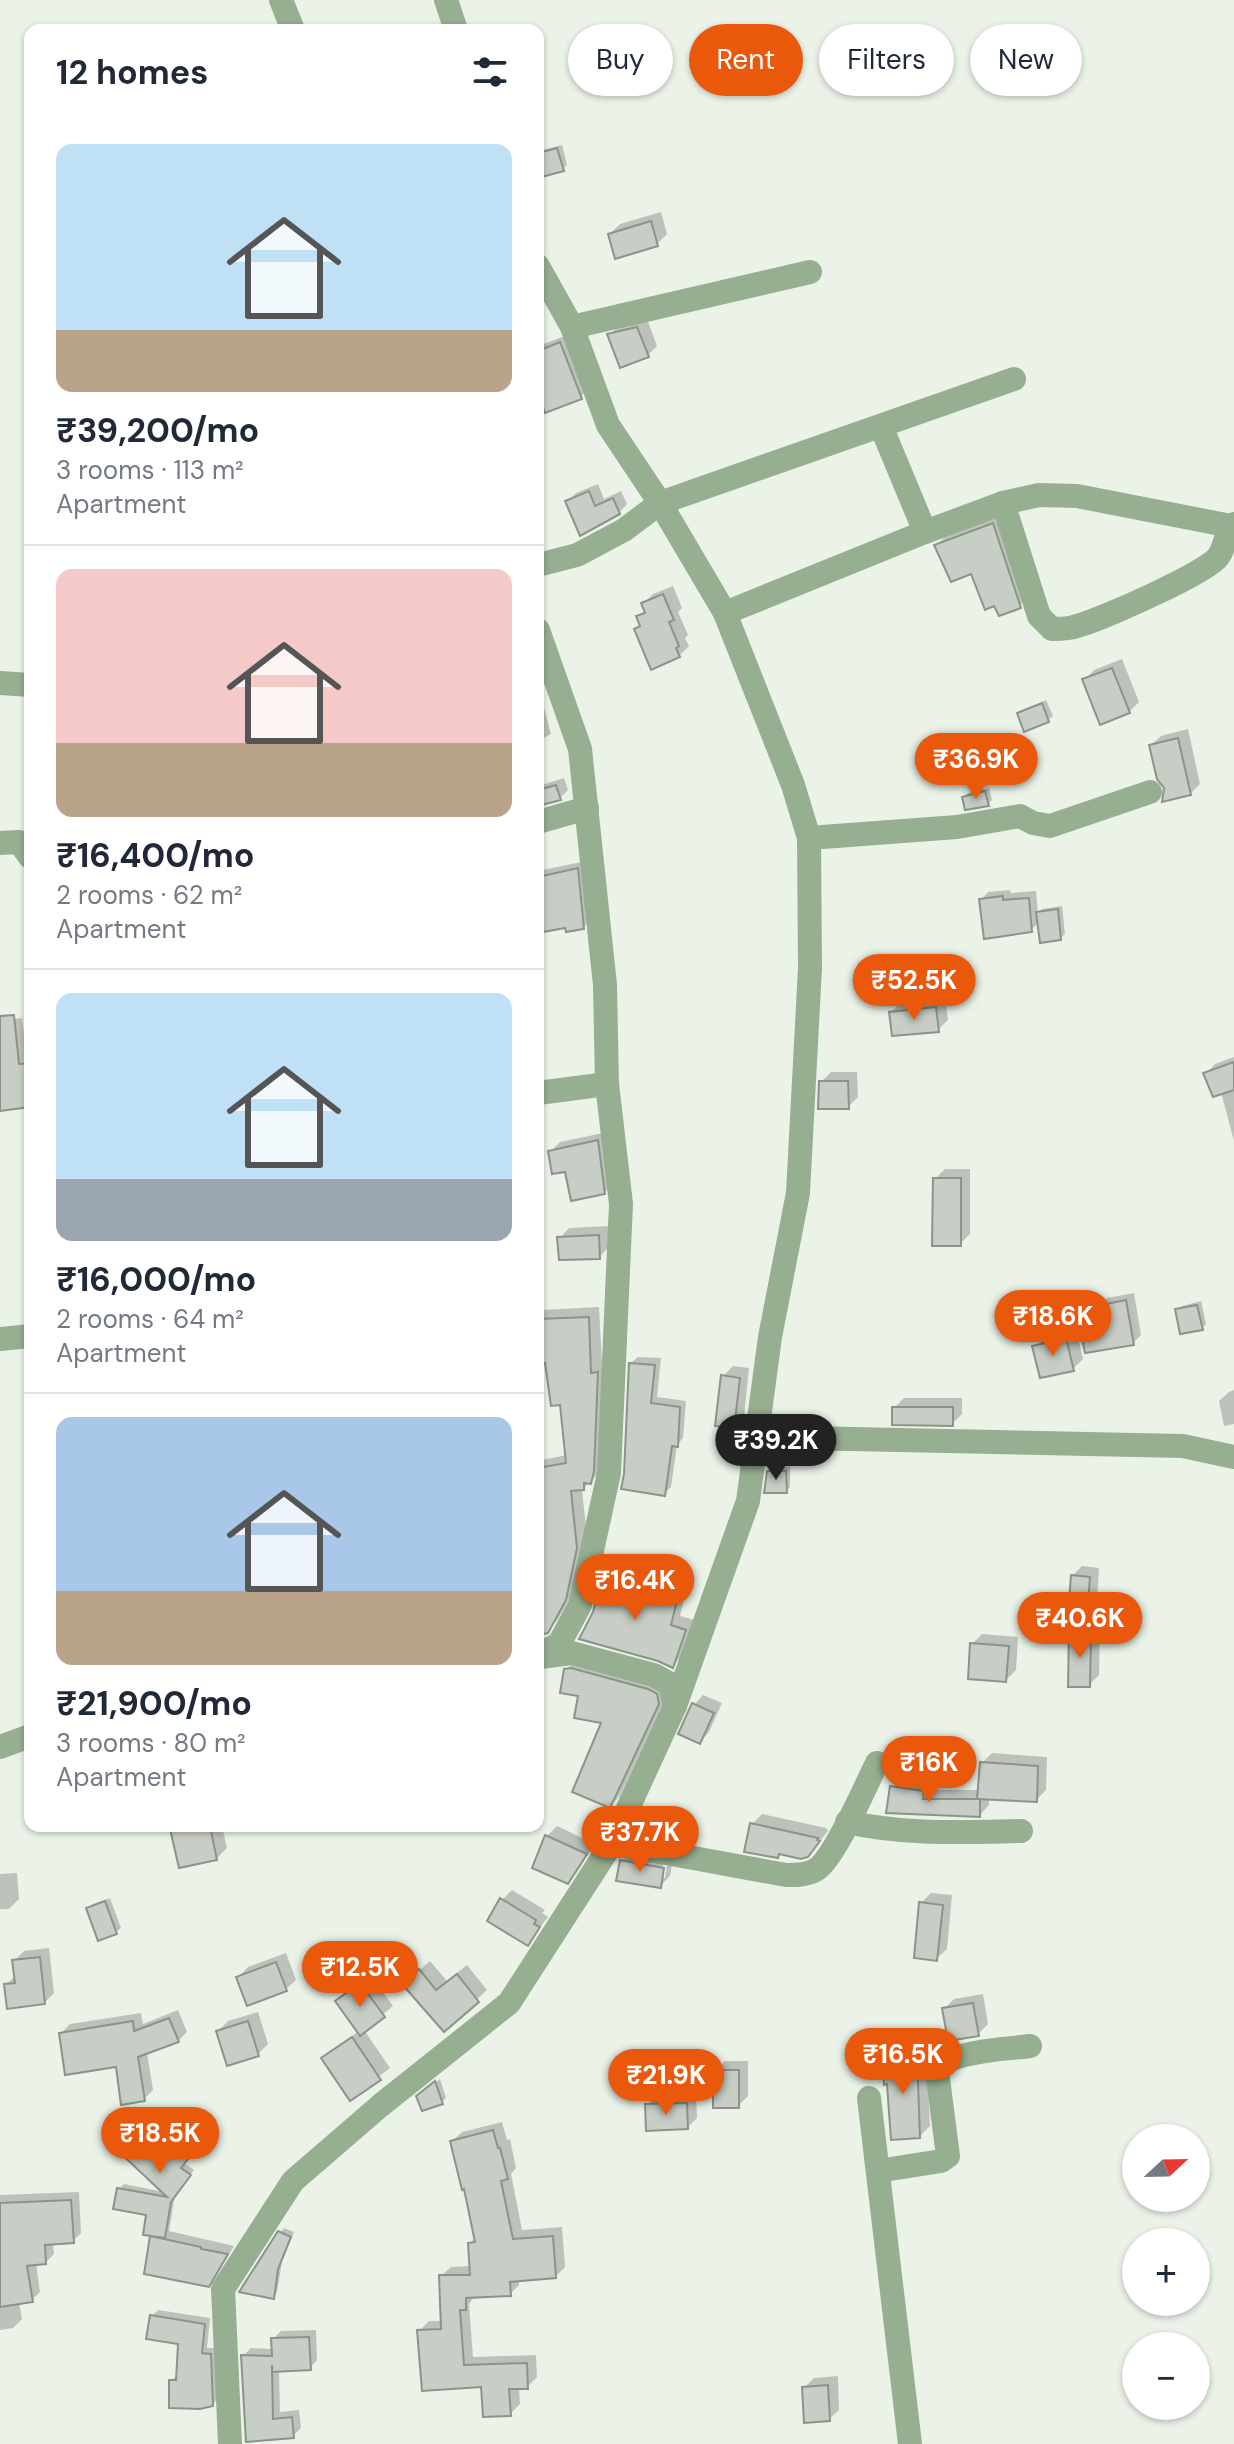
<!DOCTYPE html>
<meta charset="utf-8">
<style>
:root{--surface:#fff;--page:#f2f2f3;--text:#1f2937;--muted:#747a83;--line:#e0e1e3;--accent:#ea580c}
body{margin:0;font-family:"DM Sans",sans-serif;background:var(--page);color:var(--text);height:100vh;display:flex;flex-direction:column;font-size:30px;white-space:nowrap}
*{box-sizing:border-box;margin:0}
p{font-size:26px;color:var(--muted)}
.icon{flex:none;width:44px;height:44px;fill:none;stroke:currentColor;stroke-width:2;stroke-linecap:round;stroke-linejoin:round}
.map{position:relative;flex:1;overflow:hidden}
.panel{position:absolute;left:24px;top:24px;width:520px;height:1808px;display:flex;flex-direction:column;background:var(--surface);border-radius:16px;box-shadow:0 2px 6px #0004}
.panel>*{flex:none}
.top-card{position:absolute;left:568px;top:24px;width:546px;height:72px;display:flex;gap:16px}
.needle{width:52px;rotate:68deg}
.fabs{position:absolute;left:1122px;top:2124px;display:grid;gap:16px}
.fabs a{display:grid;place-items:center;width:88px;height:88px;border-radius:50%;background:var(--surface);box-shadow:0 2px 6px #0004;font-size:40px}
.price{position:absolute;translate:-50% -68px;padding:0 18px;border-radius:28px;background:var(--accent);color:#fff;font-size:26px;line-height:52px;filter:drop-shadow(0 2px 4px #0008)}
.price::after{content:'';position:absolute;left:50%;top:48px;width:24px;height:18px;margin-left:-12px;background:inherit;clip-path:polygon(0 0,100% 0,50% 100%)}
.price.active{background:#222;color:#fff}
ul{padding:0;list-style:none}
li{display:grid;align-content:center;gap:16px;height:424px;padding:0 32px}
li+li{border-top:2px solid var(--line)}
li span{display:grid;place-items:center;height:248px;border-radius:16px;color:#555}
li>.icon{margin-inline-start:auto}
span .icon{width:144px;height:144px;fill:#fffc;stroke-width:1}
li b{font-size:34px}
h2{display:flex;justify-content:space-between;align-items:center;height:96px;padding:0 32px;font-size:34px}
.chip{padding:0 28px;border-radius:36px;background:var(--surface);box-shadow:0 2px 6px #0004;font-size:28px;line-height:72px}
.chip.active{background:var(--accent);color:#fff}
.map>svg:first-child{display:block}
</style>
<div class="map">
<svg width="1234" height="2444" viewBox="0 0 1234 2444">
<rect width="100%" height="100%" fill="#ebf3e9"/>
<g fill="#0003" fill-rule="evenodd">
<polygon points="562,145 567,165 563,169 538,173 538,151"/>
<polygon points="661,212 667,234 657,244 610,234 620,224"/>
<polygon points="647,319 657,346 647,356 610,335 619,325"/>
<polygon points="570,334 590,388 580,397 538,388 538,346"/>
<polygon points="598,484 604,499 621,491 627,504 619,513 567,502 576,493"/>
<polygon points="1007,510 1033,592 1019,606 937,545 951,531"/>
<polygon points="673,586 682,608 678,612 688,635 685,638 689,646 679,656 636,629 641,624 638,617 646,609 643,604 653,594"/>
<polygon points="1122,659 1139,702 1129,712 1085,680 1094,670"/>
<polygon points="541,696 551,734 538,741 538,697"/>
<polygon points="1046,700 1053,716 1048,720 1019,713"/>
<polygon points="1188,729 1200,784 1190,794 1166,787 1151,745 1161,736"/>
<polygon points="564,778 568,790 560,798 538,804 538,786"/>
<polygon points="989,788 992,800 988,804 964,797 968,793"/>
<polygon points="586,861 592,919 583,927 567,926 538,931 538,871"/>
<polygon points="1010,890 1011,893 1036,891 1038,913 1042,909 1062,906 1065,934 1060,938 1039,922 1031,930 981,900 988,892"/>
<polygon points="945,998 948,1020 938,1030 891,1012 901,1002"/>
<polygon points="22,1018 27,1057 30,1057 30,1105 0,1109 0,1021"/>
<polygon points="1234,1057 1234,1141 1221,1092 1206,1074 1215,1064"/>
<polygon points="831,1072 857,1072 858,1097 848,1107 821,1082"/>
<polygon points="608,1132 614,1183 604,1193 566,1169 550,1152 560,1142"/>
<polygon points="945,1169 970,1169 970,1234 960,1244 935,1179"/>
<polygon points="608,1226 609,1247 599,1257 560,1238 569,1228"/>
<polygon points="540,1286 542,1310 599,1307 602,1363 608,1362 601,1471 582,1490 587,1536 576,1587 558,1619 547,1631 538,1633 538,1464 542,1460 567,1455 561,1403 546,1361 538,1361 538,1287"/>
<polygon points="1134,1293 1141,1335 1133,1343 1081,1316 1089,1308 1099,1306 1107,1298"/>
<polygon points="1201,1301 1206,1324 1202,1328 1177,1310 1182,1306"/>
<polygon points="1076,1330 1083,1359 1073,1369 1035,1347 1045,1337"/>
<polygon points="638,1357 661,1358 657,1397 686,1401 683,1438 677,1445 671,1487 664,1494 631,1363"/>
<polygon points="733,1366 749,1368 744,1417 734,1426 723,1376"/>
<polygon points="1234,1390 1234,1424 1224,1426 1219,1401 1229,1392"/>
<polygon points="904,1398 962,1398 962,1414 952,1424 894,1408"/>
<polygon points="790,1467 790,1487 786,1491 769,1472 774,1468"/>
<polygon points="1082,1566 1099,1568 1096,1616 1089,1623 1100,1623 1099,1675 1089,1685 1071,1633 1078,1626 1072,1576"/>
<polygon points="613,1570 687,1586 680,1616 695,1620 682,1656 672,1666 595,1612 603,1580"/>
<polygon points="982,1634 1018,1637 1016,1670 1006,1680 972,1644"/>
<polygon points="582,1659 668,1693 620,1796 610,1806 603,1721 566,1670 576,1660"/>
<polygon points="703,1695 722,1703 709,1732 700,1742 694,1705"/>
<polygon points="992,1753 1047,1757 1046,1790 1036,1800 989,1797 989,1805 980,1815 888,1811 892,1787 902,1777 933,1782 932,1790 980,1790 982,1763"/>
<polygon points="762,1814 826,1828 828,1831 817,1845 781,1852 777,1856 752,1824"/>
<polygon points="172,1826 222,1826 227,1848 216,1859 180,1866"/>
<polygon points="557,1826 595,1844 577,1872 567,1882 534,1867 547,1836"/>
<path d="M 632,1851 L 673,1858 L 670,1876 L 660,1886 L 622,1861 ZM 664,1858 L 668,1858 L 665,1878 L 661,1878 Z"/>
<polygon points="17,1873 19,1899 9,1909 0,1909 0,1874"/>
<polygon points="512,1890 545,1910 542,1913 548,1917 528,1943 502,1900"/>
<polygon points="931,1893 952,1895 947,1949 937,1958 921,1903"/>
<polygon points="110,1898 121,1928 116,1932 88,1909 93,1904"/>
<polygon points="49,1948 54,1993 45,2002 6,1985 16,1975 14,1961 24,1951"/>
<polygon points="286,1953 296,1980 286,1989 238,1977 248,1967"/>
<polygon points="430,1961 447,1981 467,1965 487,1990 444,2030 414,1975"/>
<polygon points="370,1975 393,2006 364,2030 390,2068 350,2098 323,2058 359,2031 338,2002"/>
<polygon points="983,1994 988,2024 978,2034 944,2009 954,1999"/>
<polygon points="178,2010 187,2032 178,2041 147,2052 153,2090 144,2099 117,2065 61,2033 70,2024 141,2013 143,2024"/>
<polygon points="258,2012 268,2044 258,2054 218,2031 228,2021"/>
<polygon points="926,2046 930,2126 920,2136 889,2082 884,2059 894,2049"/>
<polygon points="725,2061 748,2061 748,2096 738,2106 715,2071"/>
<polygon points="440,2079 446,2098 442,2102 423,2092"/>
<polygon points="696,2094 697,2118 687,2128 647,2105 657,2095"/>
<polygon points="203,2110 217,2120 184,2163 194,2170 175,2195 169,2231 234,2246 216,2276 208,2284 152,2237 155,2235 148,2214 119,2189 124,2184 164,2192 118,2149 138,2128 167,2155"/>
<polygon points="502,2122 507,2140 510,2139 516,2168 511,2174 522,2230 562,2227 565,2267 556,2276 519,2279 519,2285 510,2294 475,2296 469,2304 473,2357 536,2355 537,2377 527,2387 519,2387 520,2404 510,2414 483,2385 419,2331 429,2321 442,2321 441,2276 451,2267 471,2266 470,2243 476,2237 452,2141 462,2132"/>
<polygon points="79,2192 81,2233 73,2241 53,2243 54,2254 46,2262 36,2263 40,2292 32,2300 19,2302 22,2319 13,2328 0,2330 0,2195"/>
<polygon points="284,2228 294,2232 282,2262 277,2292 273,2296 280,2233"/>
<polygon points="158,2310 210,2318 207,2348 216,2348 219,2398 212,2405 171,2381 178,2374 180,2343 152,2316"/>
<polygon points="316,2330 317,2360 310,2368 279,2370 280,2412 299,2410 301,2428 293,2436 248,2440 243,2356 251,2348 273,2349 273,2339 281,2331"/>
<polygon points="838,2376 839,2410 829,2419 804,2388 814,2378"/>
</g>
<g fill="#c7cec5" stroke="#8c938a" stroke-width="2">
<polygon points="557,148 564,171 538,178 538,153"/>
<polygon points="651,221 658,246 615,259 608,234"/>
<polygon points="637,327 649,357 620,368 607,334"/>
<polygon points="560,342 582,399 545,413 538,393 538,351"/>
<polygon points="589,491 595,506 613,498 620,514 580,536 565,501"/>
<polygon points="993,523 1021,608 999,616 994,606 985,610 971,574 951,582 934,545"/>
<polygon points="663,594 674,620 669,622 679,646 676,648 680,657 651,670 634,629 640,626 636,616 645,613 641,603"/>
<polygon points="1112,668 1130,713 1100,725 1082,679"/>
<polygon points="1042,703 1049,722 1024,732 1017,713"/>
<polygon points="1178,738 1191,795 1162,802 1164,788 1157,779 1149,745"/>
<polygon points="556,785 561,800 538,806 538,790"/>
<polygon points="985,791 989,806 965,810 962,797"/>
<polygon points="578,868 584,929 566,932 565,928 538,933 538,877"/>
<polygon points="1003,896 1003,900 1029,898 1032,932 984,939 979,899"/>
<polygon points="1058,909 1061,940 1040,943 1036,912"/>
<polygon points="936,1007 939,1032 892,1036 889,1012"/>
<polygon points="14,1015 19,1064 30,1063 30,1107 0,1111 0,1016"/>
<polygon points="1234,1062 1234,1090 1213,1097 1203,1073"/>
<polygon points="819,1081 848,1081 849,1109 818,1109"/>
<polygon points="598,1140 605,1194 571,1201 565,1172 552,1174 548,1151"/>
<polygon points="933,1178 961,1178 961,1246 932,1246"/>
<polygon points="599,1235 600,1259 559,1260 557,1237"/>
<polygon points="1126,1300 1134,1345 1085,1353 1078,1316 1098,1312 1097,1306"/>
<polygon points="1197,1305 1203,1330 1180,1334 1175,1309"/>
<polygon points="589,1317 591,1373 598,1372 594,1471 591,1484 584,1483 584,1490 571,1491 577,1548 566,1600 548,1633 538,1635 538,1468 566,1463 560,1405 551,1406 545,1363 538,1363 538,1319"/>
<polygon points="1066,1338 1074,1371 1040,1378 1032,1346"/>
<polygon points="629,1363 655,1365 651,1403 680,1407 678,1447 672,1446 665,1496 621,1489 624,1474"/>
<polygon points="721,1375 740,1378 734,1429 715,1426"/>
<polygon points="892,1407 953,1407 953,1426 892,1425"/>
<polygon points="767,1471 786,1471 787,1493 764,1493"/>
<polygon points="1071,1575 1090,1577 1086,1628 1067,1627"/>
<polygon points="601,1579 678,1596 671,1625 686,1630 673,1668 658,1661 579,1639 593,1612"/>
<polygon points="1069,1632 1091,1632 1090,1687 1068,1687"/>
<polygon points="970,1643 1009,1646 1006,1682 968,1679"/>
<polygon points="571,1668 648,1689 657,1694 659,1704 610,1808 572,1792 601,1723 574,1718 578,1696 560,1693 564,1669"/>
<polygon points="692,1703 714,1713 700,1744 678,1734"/>
<polygon points="980,1762 1038,1766 1037,1802 977,1799"/>
<polygon points="890,1786 924,1791 923,1799 980,1799 980,1817 886,1813"/>
<polygon points="750,1823 818,1838 817,1840 820,1841 808,1857 801,1859 779,1854 778,1858 744,1852"/>
<polygon points="186,1826 210,1826 217,1860 179,1868 170,1829"/>
<polygon points="545,1835 587,1854 568,1884 532,1868"/>
<polygon points="620,1860 664,1868 661,1888 616,1881"/>
<polygon points="500,1898 536,1920 534,1924 540,1927 528,1946 487,1921"/>
<polygon points="105,1901 117,1934 98,1941 86,1908"/>
<polygon points="919,1902 943,1905 937,1961 914,1958"/>
<polygon points="40,1957 45,2004 7,2009 4,1984 15,1983 12,1960"/>
<polygon points="276,1962 287,1991 247,2006 236,1977"/>
<polygon points="419,1969 436,1990 457,1974 479,2002 444,2032 402,1984"/>
<polygon points="360,1983 385,2017 360,2036 335,2001"/>
<polygon points="973,2003 979,2036 948,2041 942,2008"/>
<polygon points="169,2018 179,2042 138,2057 145,2101 121,2105 116,2067 65,2075 59,2033 133,2021 134,2031"/>
<polygon points="248,2021 259,2056 227,2066 216,2031"/>
<polygon points="352,2037 381,2080 350,2101 321,2058"/>
<polygon points="917,2055 920,2138 891,2140 887,2084 884,2085 882,2058"/>
<rect x="713" y="2070" width="26" height="38"/>
<polygon points="435,2081 443,2104 422,2111 416,2096"/>
<polygon points="687,2103 688,2129 646,2131 645,2104"/>
<polygon points="197,2113 214,2126 181,2168 191,2175 171,2202 165,2238 143,2235 146,2215 113,2209 117,2188 167,2197 116,2149 132,2131 162,2158"/>
<polygon points="493,2130 498,2148 500,2148 508,2179 501,2181 513,2239 553,2236 556,2278 510,2282 511,2296 466,2298 466,2310 460,2310 464,2365 527,2363 528,2389 509,2389 511,2416 483,2417 481,2387 422,2391 417,2330 441,2329 439,2275 470,2275 468,2243 475,2242 464,2189 462,2190 450,2141"/>
<polygon points="71,2200 74,2243 45,2245 46,2264 27,2266 33,2302 0,2307 0,2203"/>
<polygon points="278,2231 291,2237 278,2269 274,2299 239,2292"/>
<polygon points="150,2236 201,2247 201,2249 228,2254 209,2287 144,2274"/>
<polygon points="150,2315 205,2324 202,2353 211,2354 213,2406 200,2409 169,2408 169,2380 176,2380 178,2344 146,2339"/>
<polygon points="309,2337 311,2370 272,2372 272,2365 273,2419 292,2417 294,2438 246,2442 241,2355 272,2356 271,2338"/>
<polygon points="828,2385 830,2421 804,2423 802,2387"/>
</g>
<g fill="none" stroke-linecap="round" stroke-linejoin="round">
<g stroke="#97af91" stroke-width="24">
<polyline points="281,0 293,30"/>
<polyline points="446,0 456,30"/>
<polyline points="572,327 810,272"/>
<polyline points="881,426 925,532"/>
<path d="M 1003,503 L 1039,616 L 1052,629 C 1060,629 1069,629 1077,626 C 1098,621 1208,572 1218,557 C 1226,547 1224,534 1234,524"/>
<polyline points="538,565 577,555 624,530 660,503 1014,379"/>
<polyline points="725,613 925,532 1003,503 1039,495 1077,496 1231,526"/>
<polyline points="538,630 580,749 605,985 607,1084 621,1204 609,1473 580,1605 559,1644 538,1654"/>
<polyline points="0,683 30,685"/>
<polyline points="538,822 587,808"/>
<polyline points="809,838 957,827 1020,816 1033,823 1050,826 1150,792"/>
<polyline points="0,843 19,842 30,857"/>
<polyline points="538,1093 607,1084"/>
<polyline points="0,1339 30,1336"/>
<polyline points="756,1437 1183,1446 1234,1457"/>
<polyline points="540,1657 572,1653 654,1675 670,1684 675,1706"/>
<polyline points="0,1747 30,1736"/>
<path d="M 847,1822 C 905,1835 962,1832 1021,1831"/>
<path d="M 612,1843 L 786,1875 C 797,1875 808,1875 817,1869 C 836,1855 865,1787 877,1763"/>
<polyline points="869,2098 910,2444"/>
<path d="M 878,2171 L 941,2161 L 948,2156 L 937,2071 C 946,2051 1008,2049 1030,2046"/>
<polyline points="230,2444 223,2289 293,2181 381,2105 509,2003 612,1843 675,1706 748,1501 770,1337 798,1193 810,968 809,838 793,785 725,613 660,503 608,425 572,327 538,266"/>
</g>
</g>
</svg>
<div class="fabs">
<a><svg class="needle" viewBox="-14 -14 28 28"><path d="M0-13l5 13h-10z" fill="#e53935"/><path d="M0 13l5-13h-10z" fill="#747a83"/></svg></a>
<a>+</a>
<a>−</a>
</div>
<b class="price" style="left:976px;top:801px">₹36.9K</b>
<b class="price" style="left:914px;top:1022px">₹52.5K</b>
<b class="price" style="left:1053px;top:1358px">₹18.6K</b>
<b class="price active" style="left:776px;top:1482px">₹39.2K</b>
<b class="price" style="left:635px;top:1622px">₹16.4K</b>
<b class="price" style="left:1080px;top:1660px">₹40.6K</b>
<b class="price" style="left:929px;top:1804px">₹16K</b>
<b class="price" style="left:640px;top:1874px">₹37.7K</b>
<b class="price" style="left:360px;top:2009px">₹12.5K</b>
<b class="price" style="left:903px;top:2096px">₹16.5K</b>
<b class="price" style="left:666px;top:2117px">₹21.9K</b>
<b class="price" style="left:160px;top:2175px">₹18.5K</b>
<div class="top-card">
<a class="chip">Buy</a>
<a class="chip active">Rent</a>
<a class="chip">Filters</a>
<a class="chip">New</a>
</div>
<section class="panel">
<h2>12 homes<svg class="icon" aria-label="filters" viewBox="0 0 24 24"><path d="M4 7h16M4 17h16"/><circle cx="9" cy="7" r="2"/><circle cx="15" cy="17" r="2"/></svg></h2>
<ul>
<li><span style="background:linear-gradient(#bfe0f5 75%,#b9a48a 0)"><svg class="icon" aria-label="home" viewBox="0 0 24 24"><path d="M3 11l9-7 9 7M6 9v11h12V9"/></svg></span><div><b>₹39,200/mo</b><p>3 rooms · 113 m²</p><p>Apartment</p></div></li>
<li><span style="background:linear-gradient(#f6c9c9 70%,#b9a48a 0)"><svg class="icon" aria-label="home" viewBox="0 0 24 24"><path d="M3 11l9-7 9 7M6 9v11h12V9"/></svg></span><div><b>₹16,400/mo</b><p>2 rooms · 62 m²</p><p>Apartment</p></div></li>
<li><span style="background:linear-gradient(#bfe0f5 75%,#9aa5b1 0)"><svg class="icon" aria-label="home" viewBox="0 0 24 24"><path d="M3 11l9-7 9 7M6 9v11h12V9"/></svg></span><div><b>₹16,000/mo</b><p>2 rooms · 64 m²</p><p>Apartment</p></div></li>
<li><span style="background:linear-gradient(#a9c7e8 70%,#b9a48a 0)"><svg class="icon" aria-label="home" viewBox="0 0 24 24"><path d="M3 11l9-7 9 7M6 9v11h12V9"/></svg></span><div><b>₹21,900/mo</b><p>3 rooms · 80 m²</p><p>Apartment</p></div></li>
</ul>
</section>
</div>
